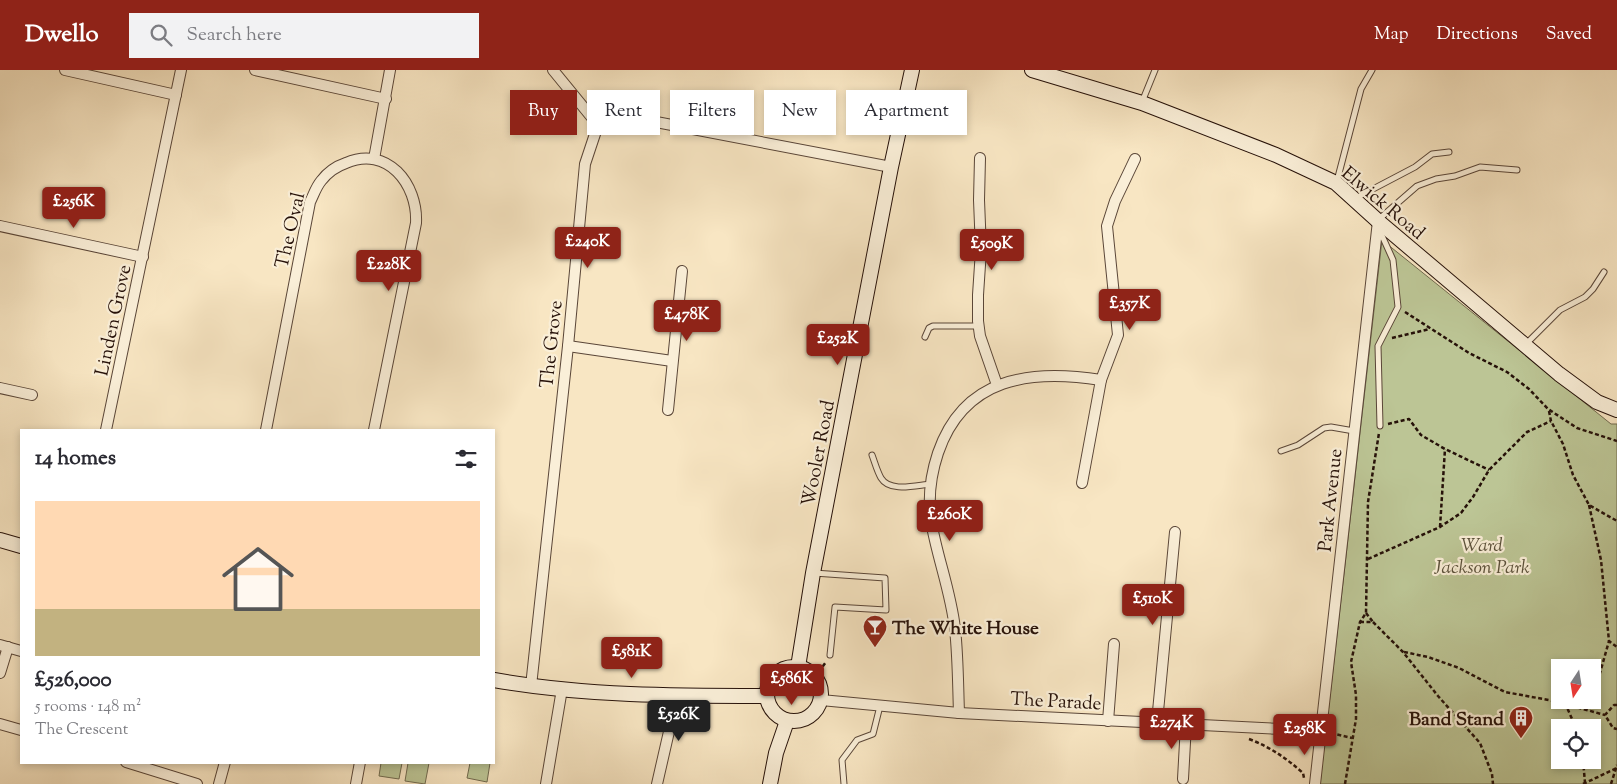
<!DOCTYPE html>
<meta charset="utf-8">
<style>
:root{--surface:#fff;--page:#f2f2f3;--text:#2b2b33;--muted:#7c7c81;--accent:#8f2418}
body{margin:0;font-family:"Sorts Mill Goudy",serif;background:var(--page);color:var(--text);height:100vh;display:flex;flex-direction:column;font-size:19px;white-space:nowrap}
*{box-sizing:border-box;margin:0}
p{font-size:16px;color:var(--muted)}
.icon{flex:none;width:28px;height:28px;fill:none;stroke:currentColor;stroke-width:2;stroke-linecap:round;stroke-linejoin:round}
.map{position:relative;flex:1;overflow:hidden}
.drawer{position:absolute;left:20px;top:359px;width:475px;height:335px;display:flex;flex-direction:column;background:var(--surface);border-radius:0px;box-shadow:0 2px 8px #0003}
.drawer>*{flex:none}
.hud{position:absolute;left:510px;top:20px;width:475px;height:45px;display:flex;gap:10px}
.needle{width:32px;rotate:192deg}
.fabs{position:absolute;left:1551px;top:589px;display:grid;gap:10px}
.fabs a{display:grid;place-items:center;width:50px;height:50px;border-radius:0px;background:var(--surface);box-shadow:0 2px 8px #0003;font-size:25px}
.price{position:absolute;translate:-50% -42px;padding:0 11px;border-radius:5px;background:var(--accent);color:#fff;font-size:16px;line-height:32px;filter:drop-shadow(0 1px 2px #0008)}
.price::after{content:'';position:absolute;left:50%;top:30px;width:15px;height:11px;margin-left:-8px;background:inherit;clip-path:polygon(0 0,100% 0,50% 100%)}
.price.selected{background:#222;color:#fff}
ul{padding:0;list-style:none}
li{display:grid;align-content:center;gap:10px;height:265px;padding:0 15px}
li span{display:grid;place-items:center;height:155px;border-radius:0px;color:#555}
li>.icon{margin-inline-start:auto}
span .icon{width:90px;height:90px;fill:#fffc;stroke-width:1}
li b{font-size:21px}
h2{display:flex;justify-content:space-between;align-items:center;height:60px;padding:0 15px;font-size:21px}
.chip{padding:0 18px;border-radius:0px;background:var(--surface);box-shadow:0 2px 8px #0003;font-size:18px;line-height:45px}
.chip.selected{background:var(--accent);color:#fff}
header{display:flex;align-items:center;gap:30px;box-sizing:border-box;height:70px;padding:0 25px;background:var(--accent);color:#fff}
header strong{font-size:24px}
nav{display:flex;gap:28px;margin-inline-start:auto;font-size:18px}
.search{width:350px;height:45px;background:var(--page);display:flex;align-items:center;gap:12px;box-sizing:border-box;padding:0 18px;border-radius:0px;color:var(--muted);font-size:19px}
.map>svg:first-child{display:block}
</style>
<header>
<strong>Dwello</strong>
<div class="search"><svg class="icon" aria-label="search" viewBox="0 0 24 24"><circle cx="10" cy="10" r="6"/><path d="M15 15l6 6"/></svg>Search here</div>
<nav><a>Map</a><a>Directions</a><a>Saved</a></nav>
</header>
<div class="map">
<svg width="1617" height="714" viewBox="0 0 1617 714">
<rect width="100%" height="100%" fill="#f8e6c3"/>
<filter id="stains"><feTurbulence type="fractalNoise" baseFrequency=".004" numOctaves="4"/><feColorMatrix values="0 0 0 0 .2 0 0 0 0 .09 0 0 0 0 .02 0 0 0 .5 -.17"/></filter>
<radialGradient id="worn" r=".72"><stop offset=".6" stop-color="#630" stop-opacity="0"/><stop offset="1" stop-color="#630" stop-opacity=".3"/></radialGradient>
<g fill="#bcc595" stroke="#716b4f" fill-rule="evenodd">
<path d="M 1382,170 L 1611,354 L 1617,354 L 1617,714 L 1320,714 ZM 1560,598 L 1592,598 L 1592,630 L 1560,630 ZM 1560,658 L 1592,658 L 1592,690 L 1560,690 Z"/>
<polygon points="381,693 402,693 399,709 379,706"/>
<polygon points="408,693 429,693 425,714 405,711"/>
<polygon points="470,693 490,693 487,712 467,708"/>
</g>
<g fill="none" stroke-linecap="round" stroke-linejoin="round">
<defs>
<g id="lane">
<polyline points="1142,32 1155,0"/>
<polyline points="1337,111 1361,19 1372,0"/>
<polyline points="1354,129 1415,97 1432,84 1449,82"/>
<polyline points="1378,150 1417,116 1436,109 1455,106 1480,97 1517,100"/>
<polyline points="1379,159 1393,190 1398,237 1378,276 1380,356"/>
<polyline points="925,267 929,258 933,256 978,256"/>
<polyline points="1525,275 1560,240 1585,227 1593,219 1604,202"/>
<polyline points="1281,381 1298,375 1324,358 1331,357 1354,361"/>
<path d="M 872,385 C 875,393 877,401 881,408 C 890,423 917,415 931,414"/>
<polyline points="814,503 885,508 886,540 835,537 830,585"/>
<polyline points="844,714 842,690 857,670 873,664 880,636"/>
</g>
<g id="street">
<polyline points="65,0 176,25"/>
<polyline points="255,0 386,29"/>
<polyline points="553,0 598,55"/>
<polyline points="980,88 979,130 981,180 978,225 978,251 980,266 997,315"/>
<polyline points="374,89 390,0"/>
<polyline points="0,156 143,187"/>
<polyline points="568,276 672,291"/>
<polyline points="0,318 32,325"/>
<polyline points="668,340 682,201"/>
<polyline points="106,360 181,0"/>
<path d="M 266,360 L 310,132 C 314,124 316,117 321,111 C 327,103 337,96 346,93 C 387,75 418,114 416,153 L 374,360"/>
<polyline points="1082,413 1101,310"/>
<polyline points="0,575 21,581"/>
<polyline points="0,603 8,577"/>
<polyline points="531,616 568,276 585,94 598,55 630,47 891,97"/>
<polyline points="821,630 959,643 1320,661"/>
<path d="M 959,643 C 958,615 958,586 955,559 C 951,522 937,487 931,451 C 928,429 931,404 938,383 C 964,307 1030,299 1101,310 L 1118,265 L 1107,156 L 1115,131 L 1135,89"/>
<polyline points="1108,651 1114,574"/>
<polyline points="1157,652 1175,462"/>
<polyline points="0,654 21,660"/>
<polyline points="126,692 197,714"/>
<polyline points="1183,709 1186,654"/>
<polyline points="219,714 225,692"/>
<polyline points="356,714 360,692"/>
<polyline points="546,714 562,619"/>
<polyline points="657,714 673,644 674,626"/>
<polyline points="1315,714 1378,151"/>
</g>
<g id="secondary">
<polyline points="1032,0 1142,33 1276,85 1336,113 1378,151 1559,304 1597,332 1617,340"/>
<polyline points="0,470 21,476"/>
<polyline points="798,597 813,503 891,97 912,0"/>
<circle cx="794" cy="624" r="27"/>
<path d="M 494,610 C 584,626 676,626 767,626"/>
<polyline points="770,714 776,683 787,651"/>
</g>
</defs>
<use href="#lane" stroke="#5a4638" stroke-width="7"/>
<use href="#street" stroke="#5a4638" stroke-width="12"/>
<use href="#secondary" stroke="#261109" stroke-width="16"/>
<g stroke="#261109" stroke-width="2.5" stroke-dasharray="4 2.5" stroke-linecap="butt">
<polyline points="1405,242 1469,283 1507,302 1529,319 1548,339 1577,358 1617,371"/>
<polyline points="1392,268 1430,259"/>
<polyline points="1549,341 1551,351 1563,374 1573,405 1589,435 1617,451"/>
<polyline points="1388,354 1409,349 1421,365 1445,379 1489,400"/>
<polyline points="1589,435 1601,490 1609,571 1617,577"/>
<polyline points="1440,457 1445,379"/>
<polyline points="1368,489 1440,457 1461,443 1473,427 1489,400 1527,362 1551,351"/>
<polyline points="1366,543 1373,552"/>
<polyline points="1360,552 1373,552 1403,582 1438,626 1480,673 1492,704 1493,714"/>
<polyline points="1404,582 1428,587 1459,598 1505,622 1565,633 1570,630"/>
<polyline points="815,607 826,592"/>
<polyline points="1592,614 1598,610 1609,571"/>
<polyline points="1565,633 1576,658"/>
<polyline points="1565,634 1605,645"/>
<polyline points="1617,635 1614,635 1605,645 1613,658 1617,659"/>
<polyline points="1331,663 1352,668"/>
<path d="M 1249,669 C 1270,677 1286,688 1303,703 L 1304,708"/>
<polyline points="1583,690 1585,713"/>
<polyline points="1345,714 1356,649 1356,625 1351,592 1360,552 1366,543 1368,432 1379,363"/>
<polyline points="1583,714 1617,698"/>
<polyline points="1611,714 1617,695"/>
</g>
<use href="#lane" stroke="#faefd8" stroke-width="5"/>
<use href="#street" stroke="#faefd8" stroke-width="10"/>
<use href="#secondary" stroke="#faefd8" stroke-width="14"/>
</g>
<defs>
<symbol id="bar-pin" viewBox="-11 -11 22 30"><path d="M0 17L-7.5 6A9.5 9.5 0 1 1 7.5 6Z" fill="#8f2418" stroke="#faefd8"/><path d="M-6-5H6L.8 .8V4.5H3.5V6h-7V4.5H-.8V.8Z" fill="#fff"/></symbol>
<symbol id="building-pin" viewBox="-11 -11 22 30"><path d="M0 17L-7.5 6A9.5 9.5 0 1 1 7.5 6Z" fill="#8f2418" stroke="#faefd8"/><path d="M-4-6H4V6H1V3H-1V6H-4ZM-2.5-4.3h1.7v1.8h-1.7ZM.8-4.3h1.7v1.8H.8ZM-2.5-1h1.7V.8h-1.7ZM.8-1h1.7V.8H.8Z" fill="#fff"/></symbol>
</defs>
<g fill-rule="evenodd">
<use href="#bar-pin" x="861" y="543" width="28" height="38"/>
<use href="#building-pin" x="1507" y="634" width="28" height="38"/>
</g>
<g text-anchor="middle" stroke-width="4.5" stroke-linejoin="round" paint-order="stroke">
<g font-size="19" fill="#261109" stroke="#faefd8">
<text transform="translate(1384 132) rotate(40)" y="7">Elwick Road</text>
<text transform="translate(289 160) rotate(-77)" y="7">The Oval</text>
<text transform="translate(112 250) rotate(-78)" y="7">Linden Grove</text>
<text transform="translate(550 274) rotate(-84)" y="7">The Grove</text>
<text transform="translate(817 383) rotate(-79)" y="7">Wooler Road</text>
<text transform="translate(1329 430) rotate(-84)" y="7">Park Avenue</text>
<text transform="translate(1056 630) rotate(3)" y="7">The Parade</text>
</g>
<g font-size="19" font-style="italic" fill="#5a503a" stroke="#faefd8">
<text x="1482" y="481">Ward<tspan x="1482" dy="22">Jackson Park</tspan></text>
</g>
<g font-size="19" font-weight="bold" fill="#261109" stroke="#faefd8" text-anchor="start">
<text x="892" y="564">The White House</text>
<text x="1504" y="655" text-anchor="end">Band Stand</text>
</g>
</g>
<rect width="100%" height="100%" filter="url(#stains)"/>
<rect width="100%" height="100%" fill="url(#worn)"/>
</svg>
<div class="fabs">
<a><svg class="needle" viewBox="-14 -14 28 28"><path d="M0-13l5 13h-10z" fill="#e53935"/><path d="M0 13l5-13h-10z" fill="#7c7c81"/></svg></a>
<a><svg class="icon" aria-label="locate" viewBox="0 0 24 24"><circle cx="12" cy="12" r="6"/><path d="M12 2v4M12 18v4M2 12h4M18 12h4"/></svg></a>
</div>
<b class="price" style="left:74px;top:159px">£256K</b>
<b class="price" style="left:588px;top:199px">£240K</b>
<b class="price" style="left:992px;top:201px">£509K</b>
<b class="price" style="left:389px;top:222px">£228K</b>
<b class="price" style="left:1130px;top:261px">£357K</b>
<b class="price" style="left:687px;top:272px">£478K</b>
<b class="price" style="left:838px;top:296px">£252K</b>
<b class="price" style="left:950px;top:472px">£260K</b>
<b class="price" style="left:1153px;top:556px">£510K</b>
<b class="price" style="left:632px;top:609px">£581K</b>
<b class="price" style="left:792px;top:636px">£586K</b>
<b class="price selected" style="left:679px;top:672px">£526K</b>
<b class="price" style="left:1172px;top:680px">£274K</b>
<b class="price" style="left:1305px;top:686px">£258K</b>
<div class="hud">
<a class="chip selected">Buy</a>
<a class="chip">Rent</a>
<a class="chip">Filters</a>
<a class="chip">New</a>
<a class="chip">Apartment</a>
</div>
<section class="drawer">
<h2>14 homes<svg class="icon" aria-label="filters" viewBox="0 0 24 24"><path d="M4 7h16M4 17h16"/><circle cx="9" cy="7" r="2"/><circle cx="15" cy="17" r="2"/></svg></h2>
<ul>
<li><span style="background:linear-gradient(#ffd9b3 70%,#c2b280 0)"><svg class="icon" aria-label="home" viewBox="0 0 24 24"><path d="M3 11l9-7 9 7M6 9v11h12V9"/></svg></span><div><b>£526,000</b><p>5 rooms · 148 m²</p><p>The Crescent</p></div></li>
</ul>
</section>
</div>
